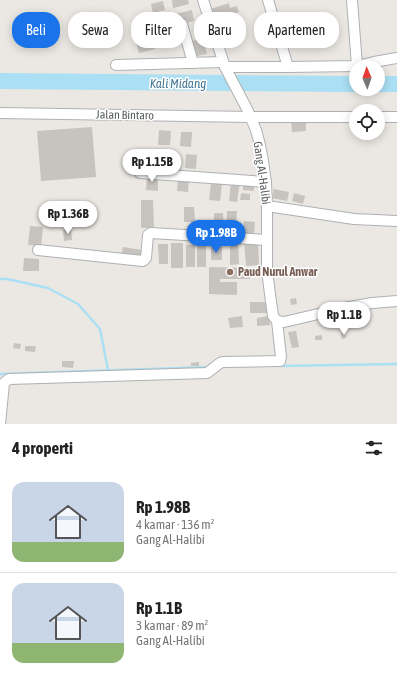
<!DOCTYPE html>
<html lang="id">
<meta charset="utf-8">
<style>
:root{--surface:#fff;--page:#f2f2f2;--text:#222;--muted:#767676;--line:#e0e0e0;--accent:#1a73e8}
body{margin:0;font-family:"Asap Condensed",sans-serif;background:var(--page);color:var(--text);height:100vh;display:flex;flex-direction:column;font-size:15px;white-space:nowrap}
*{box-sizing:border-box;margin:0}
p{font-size:13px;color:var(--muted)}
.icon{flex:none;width:22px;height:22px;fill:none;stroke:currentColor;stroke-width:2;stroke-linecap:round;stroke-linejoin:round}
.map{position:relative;height:424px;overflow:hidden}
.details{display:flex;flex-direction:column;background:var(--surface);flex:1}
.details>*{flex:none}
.hud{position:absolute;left:12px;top:12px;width:373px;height:36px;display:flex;gap:8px}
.needle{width:26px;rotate:358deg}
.tools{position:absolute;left:349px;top:60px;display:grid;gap:8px}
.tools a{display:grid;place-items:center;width:36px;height:36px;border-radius:50%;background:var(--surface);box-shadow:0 2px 10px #0003;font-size:20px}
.price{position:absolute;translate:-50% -34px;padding:0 9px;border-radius:14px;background:#fff;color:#222;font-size:13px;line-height:26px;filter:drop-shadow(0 1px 2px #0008)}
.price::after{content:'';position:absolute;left:50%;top:24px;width:12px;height:9px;margin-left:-6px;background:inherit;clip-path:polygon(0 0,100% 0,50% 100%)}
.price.active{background:var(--accent);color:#fff}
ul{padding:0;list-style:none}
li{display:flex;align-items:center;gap:12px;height:100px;padding:0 12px}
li+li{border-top:1px solid var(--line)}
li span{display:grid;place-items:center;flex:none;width:112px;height:80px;border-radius:12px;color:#555}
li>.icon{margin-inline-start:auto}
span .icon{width:48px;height:48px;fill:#fffc;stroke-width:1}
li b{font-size:17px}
h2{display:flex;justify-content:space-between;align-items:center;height:48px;padding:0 12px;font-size:17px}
.chip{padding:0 14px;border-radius:16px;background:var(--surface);box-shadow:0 2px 10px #0003;font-size:14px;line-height:36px}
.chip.active{background:var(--accent);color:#fff}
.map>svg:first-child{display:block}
</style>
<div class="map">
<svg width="397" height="424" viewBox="0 0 397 424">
<rect width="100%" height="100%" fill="#ebe8e3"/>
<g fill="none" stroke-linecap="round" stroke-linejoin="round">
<g stroke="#abdff3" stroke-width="2.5">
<polyline points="0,279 7,279 48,288 78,304 100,329 108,370"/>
<polyline points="280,366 397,364"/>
<polyline points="0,374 210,367"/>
</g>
<g stroke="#abdff3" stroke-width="16">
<polyline points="0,81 356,84"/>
<polyline points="378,84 397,84"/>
</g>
</g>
<g fill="#c7c3bf">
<polygon points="172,0 188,0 189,4 173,8"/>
<polygon points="163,1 165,10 153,13 151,4"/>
<polygon points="229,3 230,8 237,6 239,12 214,20 211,9"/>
<polygon points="192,10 194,21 178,25 175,14"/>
<polygon points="163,16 168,35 154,38 149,19"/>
<polygon points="147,22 155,49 139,53 131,26"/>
<polygon points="203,38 207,54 192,57 189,42"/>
<polygon points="306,119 306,131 292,132 291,120"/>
<polygon points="92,127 96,177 41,181 37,131"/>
<polygon points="159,130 171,131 170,145 158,145"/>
<polygon points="181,132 192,132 191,147 180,146"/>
<polygon points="186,154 197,155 196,169 185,168"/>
<polygon points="147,176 158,176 158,191 146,190"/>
<polygon points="178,177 189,177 188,192 177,191"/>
<polygon points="231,180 240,181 237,202 229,201"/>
<polygon points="211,183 222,184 220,201 209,200"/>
<polygon points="243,184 254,184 254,191 243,190"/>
<polygon points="274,189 289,192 287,201 272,198"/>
<polygon points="241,193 250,194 250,200 240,200"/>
<polygon points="294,193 305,196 303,204 292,201"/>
<polygon points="141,200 153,200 154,228 141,228"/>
<polygon points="184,207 194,207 195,222 184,222"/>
<polygon points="227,211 237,211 236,231 226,231"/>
<polygon points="214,213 223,213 224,232 214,232"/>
<polygon points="244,221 255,222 254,234 243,234"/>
<polygon points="30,226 43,227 41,246 28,245"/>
<polygon points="71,229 72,240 64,241 63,230"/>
<polygon points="238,241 239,264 230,265 230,242"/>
<polygon points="258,241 259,265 246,266 244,242"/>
<rect x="171" y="243" width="12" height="25"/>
<polygon points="158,244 168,244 168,264 159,264"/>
<rect x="186" y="245" width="9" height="22"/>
<rect x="197" y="246" width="9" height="21"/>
<polygon points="123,247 142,250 140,259 121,256"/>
<rect x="211" y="247" width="11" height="13"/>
<polygon points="24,258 39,259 39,271 23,271"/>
<polygon points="209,267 250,268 250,279 220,279 220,282 237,282 237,295 209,294"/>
<polygon points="296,298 297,304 291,305 290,299"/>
<polygon points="250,302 267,302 268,313 250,313"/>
<polygon points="242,316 243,327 230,328 228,318"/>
<polygon points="269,316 270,325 257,326 257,318"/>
<polygon points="296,331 299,347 292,348 288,332"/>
<polygon points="345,332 346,338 342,339 341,333"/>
<polygon points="322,335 322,340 315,340 315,336"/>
<polygon points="14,343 21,344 20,349 13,348"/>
<polygon points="25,346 36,346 35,352 25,351"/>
<polygon points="62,361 74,361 73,368 62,367"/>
<polygon points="199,362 199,366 191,366 191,363"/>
</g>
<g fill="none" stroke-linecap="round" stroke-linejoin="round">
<defs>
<g id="street">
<polyline points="203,0 225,67 247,109 256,130 260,145 263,161 266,182 267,206 267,270 270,294 273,316 277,321 284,322 344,308 372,303 397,301"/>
<polyline points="268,0 288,67"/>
<polyline points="352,0 357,66"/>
<polyline points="182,24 193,63"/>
<polyline points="116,65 223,62"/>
<polyline points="225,67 288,67 357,66 374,62 397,58"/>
<polyline points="0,113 251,117 356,117"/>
<polyline points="378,117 397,117"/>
<polyline points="140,173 266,182"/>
<polyline points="267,206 354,219 397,221"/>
<polyline points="38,250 143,261 146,258 148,235 151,233 267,240"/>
<polyline points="0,424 4,383 9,379 207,373 220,363 223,362 278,361 280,361 281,357 277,321"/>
</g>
</defs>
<use href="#street" stroke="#aeb1b3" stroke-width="12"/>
<use href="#street" stroke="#fff" stroke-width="10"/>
</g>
<circle fill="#8d6e63" stroke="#fff" stroke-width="1.5" cx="230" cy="272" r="4"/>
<g text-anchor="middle" stroke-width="3" stroke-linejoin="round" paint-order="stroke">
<g font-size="12" fill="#5b5f61" stroke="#fff">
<text transform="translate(125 115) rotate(1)" y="4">Jalan Bintaro</text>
<text transform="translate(262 173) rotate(82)" y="4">Gang Al-Halibi</text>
</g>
<g font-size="12" font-weight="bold" fill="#785e54" stroke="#fff" text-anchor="start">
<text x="238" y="276">Paud Nurul Anwar</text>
</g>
<g font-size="13" font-style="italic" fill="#447793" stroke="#fff">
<text x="178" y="88">Kali Midang</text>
</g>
</g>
</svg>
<div class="tools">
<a><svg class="needle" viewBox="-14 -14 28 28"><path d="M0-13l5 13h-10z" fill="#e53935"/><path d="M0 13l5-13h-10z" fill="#767676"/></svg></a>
<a><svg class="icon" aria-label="locate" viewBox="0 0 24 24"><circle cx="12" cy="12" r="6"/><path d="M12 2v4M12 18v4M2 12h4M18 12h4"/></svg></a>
</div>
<b class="price" style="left:152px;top:183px">Rp 1.15B</b>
<b class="price" style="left:68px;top:235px">Rp 1.36B</b>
<b class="price active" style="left:216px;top:254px">Rp 1.98B</b>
<b class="price" style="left:344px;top:336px">Rp 1.1B</b>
<div class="hud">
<a class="chip active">Beli</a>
<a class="chip">Sewa</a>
<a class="chip">Filter</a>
<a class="chip">Baru</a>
<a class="chip">Apartemen</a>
</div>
</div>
<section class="details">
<h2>4 properti<svg class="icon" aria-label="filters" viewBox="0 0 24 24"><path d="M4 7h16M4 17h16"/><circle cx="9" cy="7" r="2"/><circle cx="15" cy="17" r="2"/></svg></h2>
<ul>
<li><span style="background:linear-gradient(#c9d6e8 75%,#8fb573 0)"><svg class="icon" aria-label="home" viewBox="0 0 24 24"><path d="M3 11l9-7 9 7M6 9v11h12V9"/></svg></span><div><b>Rp 1.98B</b><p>4 kamar · 136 m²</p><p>Gang Al-Halibi</p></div></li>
<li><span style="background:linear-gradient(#c9d6e8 75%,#8fb573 0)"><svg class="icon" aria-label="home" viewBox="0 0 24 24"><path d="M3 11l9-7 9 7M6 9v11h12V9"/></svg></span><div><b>Rp 1.1B</b><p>3 kamar · 89 m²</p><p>Gang Al-Halibi</p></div></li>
</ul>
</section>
